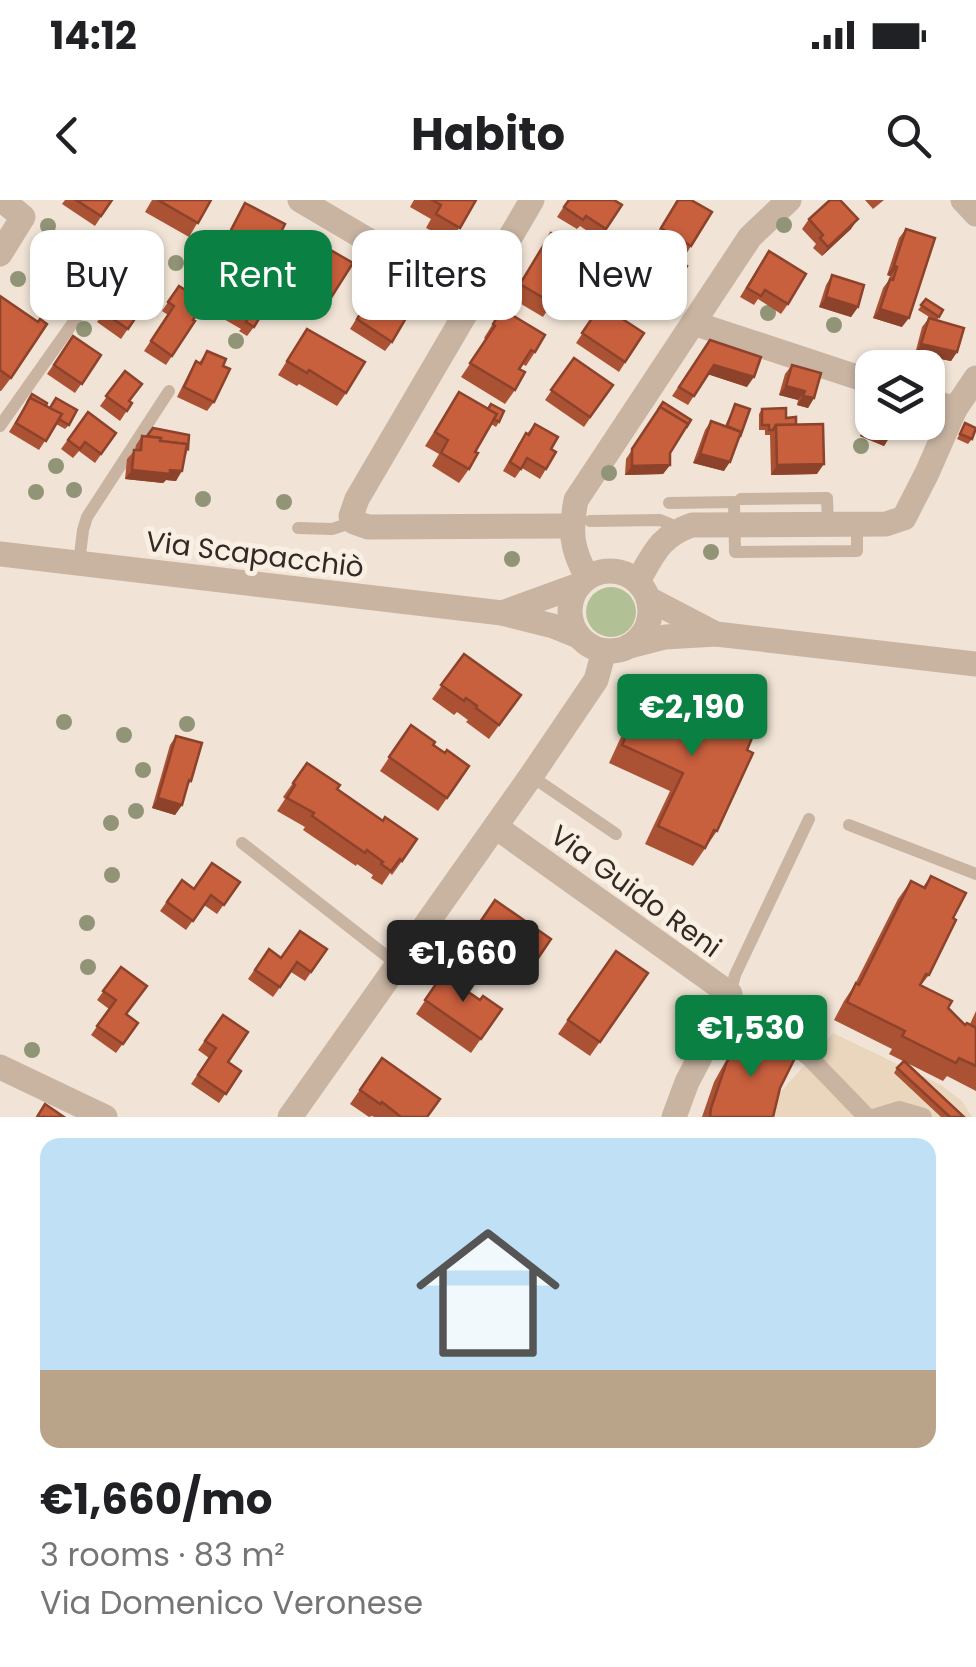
<!DOCTYPE html>
<meta charset="utf-8">
<style>
:root{--surface:#fff;--page:#f2f2f2;--text:#202124;--muted:#757577;--line:#e0e0e0;--accent:#0b8043}
body{margin:0;font-family:Poppins,sans-serif;background:var(--page);color:var(--text);height:100vh;display:flex;flex-direction:column;font-size:38px;white-space:nowrap}
*{box-sizing:border-box;margin:0}
p{font-size:32px;color:var(--muted)}
.icon{flex:none;width:55px;height:55px;fill:none;stroke:currentColor;stroke-width:2;stroke-linecap:round;stroke-linejoin:round}
.map{position:relative;height:917px;overflow:hidden}
.side{display:flex;flex-direction:column;background:var(--surface);flex:1}
.side>*{flex:none}
.hud{position:absolute;left:30px;top:30px;width:918px;height:90px;display:flex;gap:20px}
.buttons{position:absolute;left:855px;top:150px;display:grid;gap:20px}
.buttons a{display:grid;place-items:center;width:90px;height:90px;border-radius:20px;background:var(--surface);box-shadow:0 2px 8px #0004;font-size:50px}
.price{position:absolute;translate:-50% -85px;padding:0 22px;border-radius:10px;background:var(--accent);color:#fff;font-size:32px;line-height:65px;filter:drop-shadow(0 2px 5px #0008)}
.price::after{content:'';position:absolute;left:50%;top:60px;width:30px;height:22px;margin-left:-15px;background:inherit;clip-path:polygon(0 0,100% 0,50% 100%)}
.price.active{background:#222;color:#fff}
ul{padding:0;list-style:none}
li{display:grid;align-content:center;gap:20px;height:530px;padding:0 40px}
li+li{border-top:2px solid var(--line)}
li span{display:grid;place-items:center;height:310px;border-radius:20px;color:#555}
li>.icon{margin-inline-start:auto}
span .icon{width:180px;height:180px;fill:#fffc;stroke-width:1}
li b{font-size:42px}
.pill{padding:0 35px;border-radius:20px;background:var(--surface);box-shadow:0 2px 8px #0004;font-size:35px;line-height:90px}
.pill.active{background:var(--accent);color:#fff}
.status{display:flex;justify-content:space-between;align-items:center;height:70px;padding:0 50px;background:var(--surface);direction:ltr}
.status svg{height:28px;fill:currentColor}
header{display:flex;justify-content:space-between;align-items:center;height:130px;padding:0 40px;background:var(--surface);font-size:45px;font-weight:700}
.map>svg:first-child{display:block}
</style>
<div class="status"><b>14:12</b><svg viewBox="0 0 49 12"><path d="M0 12V9h3v3zM5 12V6h3v6zM10 12V3h3v9zM15 12V0h3v12zM26 1h20v11H26zM47 4h2v5h-2z"/></svg></div>
<header><svg class="icon" aria-label="back" viewBox="0 0 24 24"><path d="M15 5l-7 7 7 7"/></svg>Habito<svg class="icon" aria-label="search" viewBox="0 0 24 24"><circle cx="10" cy="10" r="6"/><path d="M15 15l6 6"/></svg></header>
<div class="map">
<svg width="976" height="917" viewBox="0 0 976 917">
<rect width="100%" height="100%" fill="#f1e4d6"/>
<circle fill="#b2c096" cx="611" cy="412" r="25"/>
<polygon fill="#ead6bd" points="833,833 941,885 962,901 972,917 769,917 772,906 779,894"/>
<g fill="none" stroke-linecap="round" stroke-linejoin="round">
<g stroke="#c9b4a2" stroke-width="12">
<polyline points="0,226 99,86"/>
<polyline points="741,299 827,298 828,324"/>
<polyline points="669,303 734,302 735,352 857,351 857,324"/>
<polyline points="590,321 660,320 670,324 674,331"/>
<polyline points="298,328 332,329 354,322"/>
<polyline points="79,363 83,330 87,317 169,191"/>
<polyline points="531,576 616,634"/>
<polyline points="849,625 976,674"/>
<polyline points="242,643 398,765"/>
<polyline points="730,794 735,775 809,619"/>
</g>
<g stroke="#c9b4a2" stroke-width="18">
<polyline points="748,809 810,858 867,917"/>
<polyline points="876,917 899,910 923,917"/>
</g>
<g stroke="#c9b4a2" stroke-width="25">
<polyline points="300,0 473,102"/>
<polyline points="532,0 357,299 351,316 354,322 368,327 571,326"/>
<polyline points="963,0 976,14"/>
<polyline points="0,54 23,17 2,0"/>
<polyline points="693,123 872,182"/>
<polyline points="928,200 955,209"/>
<path d="M 587,377 C 571,348 570,332 576,300 L 750,37 L 789,0"/>
<path d="M 638,381 C 654,353 660,336 692,325 L 886,324 L 904,318 L 927,273 L 955,209 L 976,178"/>
<polyline points="496,627 730,794 725,809 687,882 674,917"/>
<polyline points="0,867 105,917"/>
<polyline points="290,917 531,576 596,480 604,451"/>
</g>
<g stroke="#c9b4a2" stroke-width="25">
<polyline points="0,354 502,413 553,426 578,436"/>
<circle cx="610" cy="411" r="40"/>
<polyline points="649,399 716,434"/>
<polyline points="502,413 579,385"/>
<polyline points="630,446 665,437 716,434 976,464"/>
</g>
</g>
<g fill="#919476">
<circle cx="784" cy="25" r="8"/>
<circle cx="48" cy="26" r="8"/>
<circle cx="92" cy="58" r="8"/>
<circle cx="176" cy="63" r="8"/>
<circle cx="18" cy="79" r="8"/>
<circle cx="53" cy="107" r="8"/>
<circle cx="768" cy="113" r="8"/>
<circle cx="834" cy="125" r="8"/>
<circle cx="84" cy="129" r="8"/>
<circle cx="236" cy="141" r="8"/>
<circle cx="861" cy="246" r="8"/>
<circle cx="56" cy="266" r="8"/>
<circle cx="609" cy="273" r="8"/>
<circle cx="74" cy="290" r="8"/>
<circle cx="36" cy="292" r="8"/>
<circle cx="203" cy="299" r="8"/>
<circle cx="284" cy="302" r="8"/>
<circle cx="711" cy="352" r="8"/>
<circle cx="512" cy="359" r="8"/>
<circle cx="64" cy="522" r="8"/>
<circle cx="187" cy="524" r="8"/>
<circle cx="124" cy="535" r="8"/>
<circle cx="143" cy="570" r="8"/>
<circle cx="136" cy="611" r="8"/>
<circle cx="111" cy="623" r="8"/>
<circle cx="112" cy="675" r="8"/>
<circle cx="87" cy="723" r="8"/>
<circle cx="88" cy="767" r="8"/>
<circle cx="32" cy="850" r="8"/>
</g>
<g fill="#ac5234">
<polygon points="65,0 112,0 95,26 62,4"/>
<polygon points="152,0 211,0 189,37 145,12"/>
<polygon points="414,0 476,0 451,41 426,28 431,19 410,7"/>
<polygon points="568,0 622,5 599,39 580,26 577,29 557,17"/>
<polygon points="677,0 691,46 685,56 654,38"/>
<polygon points="865,0 884,0 873,9"/>
<polygon points="245,3 272,50 265,60 232,42 228,47 222,44"/>
<polygon points="809,19 851,29 822,56 813,48 816,44 802,29"/>
<polygon points="906,29 902,127 873,118 883,88 889,80 890,76 887,75 899,38"/>
<polygon points="551,33 552,103 543,117 511,98"/>
<polygon points="134,35 148,52 159,59 144,79 117,58"/>
<polygon points="315,41 353,63 321,113 302,102 308,93 290,82"/>
<polygon points="643,41 665,104 655,118 635,105 636,103 604,84 622,57 630,62"/>
<polygon points="762,61 788,104 781,114 758,99 754,105 740,97"/>
<polygon points="832,75 858,107 851,117 819,107 826,85"/>
<polygon points="381,79 392,142 385,151 350,129"/>
<polygon points="179,86 193,120 195,121 166,165 144,151 168,115 162,111"/>
<polygon points="243,86 254,127 247,136 239,131 241,129 222,118"/>
<polygon points="0,96 38,122 11,178 1,191 0,191"/>
<polygon points="114,98 138,114 121,139 97,122"/>
<polygon points="926,99 943,110 937,120 957,152 951,161 915,154 922,127 929,118 931,118 918,110"/>
<polygon points="601,105 644,133 619,172 576,143"/>
<polygon points="502,109 535,152 526,166 522,164 519,169 515,190 505,204 461,177 486,140 484,138"/>
<polygon points="307,129 346,193 337,206 299,184 297,186 278,175"/>
<polygon points="73,136 101,155 75,193 47,174"/>
<polygon points="710,140 747,187 708,174 688,205 672,196"/>
<polygon points="207,151 223,166 214,202 207,211 177,197 190,171 196,161 199,163"/>
<polygon points="574,158 613,185 584,227 545,200"/>
<polygon points="792,165 814,198 808,208 797,205 798,200 779,195 785,174"/>
<polygon points="125,171 130,201 132,203 120,221 100,206"/>
<polygon points="459,192 499,222 496,227 491,224 475,252 469,269 459,283 432,266 439,254 425,246"/>
<polygon points="32,194 69,225 65,229 56,224 39,250 9,232"/>
<polygon points="663,202 670,265 663,274 625,275 626,259"/>
<polygon points="735,204 724,271 693,263 705,230 711,221 725,226"/>
<polygon points="872,206 872,222 910,231 904,240 891,235 884,246 860,236"/>
<polygon points="762,209 786,218 796,225 817,274 771,275 770,235 765,235 765,230 759,230 759,214"/>
<polygon points="88,212 116,233 95,263 79,251 73,258 61,249"/>
<polygon points="965,223 972,239 968,244 957,239"/>
<polygon points="535,224 551,249 546,269 540,279 522,268 515,278 503,271 519,243"/>
<polygon points="142,236 188,249 176,281 166,280 163,283 125,279 127,259 135,250 136,245"/>
<polygon points="464,454 521,495 489,539 466,522 468,520 457,512 454,515 432,499"/>
<polygon points="652,480 692,502 747,550 717,631 693,666 645,644 670,591 609,563 639,498"/>
<polygon points="411,525 445,553 447,598 438,611 380,571"/>
<polygon points="176,536 191,581 187,586 182,605 175,615 152,608 170,545"/>
<polygon points="307,563 337,589 402,661 392,675 390,673 382,685 371,678 373,675 357,664 356,666 303,630 305,627 277,611 285,599 283,597"/>
<polygon points="931,676 953,718 929,775 921,785 965,825 970,824 976,811 976,891 947,876 943,881 889,854 892,849 834,820 844,801 854,786 898,699 911,681 923,687"/>
<polygon points="182,680 194,689 240,682 217,714 204,705 186,730 160,711"/>
<polygon points="495,700 551,739 522,781 502,767 504,764 489,754 487,757 466,742"/>
<polygon points="269,749 281,758 327,749 305,781 291,772 273,797 248,779"/>
<polygon points="616,751 648,773 590,856 558,834"/>
<polygon points="121,767 126,814 138,823 116,853 91,835 109,809 97,800"/>
<polygon points="445,771 464,789 480,800 502,809 471,853 416,814"/>
<polygon points="223,815 228,862 241,871 219,903 191,884 209,858 198,850"/>
<polygon points="745,830 780,888 773,917 702,917 714,882 733,848"/>
<polygon points="382,858 427,917 374,917 372,916 369,917 350,904"/>
<polygon points="897,868 964,917 941,917 894,873"/>
</g>
<g fill="#8c422b">
<polygon points="858,19 851,29 822,56 828,47"/>
<polygon points="894,65 897,67 890,76 887,75"/>
<polygon points="826,97 858,107 851,117 819,107"/>
<polygon points="880,109 909,118 902,127 873,118"/>
<polygon points="921,144 957,152 951,161 915,154"/>
<polygon points="714,165 754,177 747,187 707,174"/>
<polygon points="786,186 805,191 798,200 779,195"/>
<polygon points="803,196 814,198 808,208 797,205"/>
<polygon points="895,224 910,231 904,240 889,234"/>
<polygon points="867,226 890,236 884,246 860,236"/>
<polygon points="700,254 730,262 724,271 693,263"/>
<polygon points="824,264 817,274 771,275 777,265"/>
<polygon points="670,265 663,274 625,275 632,266"/>
<polygon points="132,270 170,270 182,271 176,281 166,280 163,283 125,279"/>
<polygon points="158,598 182,605 175,615 152,608"/>
</g>
<g fill="#c85f3d" stroke="#8c422b" stroke-width="2.5">
<polygon points="76,0 112,0 101,16"/>
<polygon points="158,0 211,0 198,23"/>
<polygon points="432,0 476,0 460,28 436,14 441,5"/>
<polygon points="569,0 614,0 622,5 606,29 586,16 583,20 564,7"/>
<polygon points="678,0 691,0 712,12 691,46 661,28"/>
<polygon points="830,0 840,0 858,19 828,47 820,38 823,35 809,19"/>
<polygon points="245,3 285,24 272,50 237,32 235,37 229,34"/>
<polygon points="906,29 935,38 909,118 880,109 890,79 893,80 897,67 894,65"/>
<polygon points="551,33 583,51 552,103 520,84"/>
<polygon points="134,35 152,47 148,52 159,59 151,70 123,49"/>
<polygon points="315,41 353,63 327,104 309,92 314,84 296,73"/>
<polygon points="643,41 687,66 665,104 644,92 646,89 613,71 622,57 631,62"/>
<polygon points="769,51 806,74 788,104 765,90 761,96 747,88"/>
<polygon points="832,75 864,85 858,107 826,97"/>
<polygon points="381,79 416,101 392,142 357,119"/>
<polygon points="179,86 204,102 193,120 195,121 172,156 151,141 174,106 168,102"/>
<polygon points="243,86 262,98 264,95 271,99 254,127 246,122 247,120 229,108"/>
<polygon points="0,96 38,122 40,119 47,124 11,178 0,170"/>
<polygon points="114,98 138,114 128,129 104,113"/>
<polygon points="926,99 943,110 939,117 921,105"/>
<polygon points="601,105 644,133 625,162 582,133"/>
<polygon points="502,109 545,135 535,152 531,150 519,169 525,172 515,190 470,163 495,126 493,124"/>
<polygon points="929,118 964,128 957,152 921,144"/>
<polygon points="307,129 365,162 346,193 309,170 307,173 287,161"/>
<polygon points="73,136 101,155 82,184 54,165"/>
<polygon points="710,140 761,157 754,177 714,165 694,196 679,187"/>
<polygon points="207,151 226,159 223,166 230,169 214,202 184,187 196,161 201,164"/>
<polygon points="574,158 613,185 590,217 551,190"/>
<polygon points="792,165 821,173 814,198 803,196 805,191 786,186"/>
<polygon points="125,171 142,184 129,201 132,203 127,211 106,196"/>
<polygon points="459,192 497,214 475,252 478,253 469,269 441,253 448,240 435,232"/>
<polygon points="32,194 47,203 46,206 30,198 27,203"/>
<polygon points="30,198 62,214 46,241 16,223"/>
<polygon points="56,198 77,210 69,225 59,219 62,214 50,208"/>
<polygon points="663,202 691,220 686,228 688,224 660,207 658,210"/>
<polygon points="491,204 504,211 499,222 494,219 497,214 488,209"/>
<polygon points="735,204 750,209 740,237 741,232 727,226"/>
<polygon points="660,207 688,224 670,253 670,265 632,266 632,249"/>
<polygon points="786,208 786,218 796,217 796,225 776,225 773,230 769,230 769,225 762,225 762,209"/>
<polygon points="88,212 116,233 101,254 85,242 80,249 68,240"/>
<polygon points="872,213 872,222 914,222 910,231 895,224 890,236 867,226"/>
<polygon points="711,221 741,232 730,262 700,254"/>
<polygon points="965,223 976,228 972,239 960,234"/>
<polygon points="535,224 558,237 551,249 556,252 546,269 527,258 521,269 510,262 526,233 529,235"/>
<polygon points="823,224 824,264 777,265 776,225"/>
<polygon points="153,228 189,235 188,249 186,248 187,244 160,241 161,238 147,236"/>
<polygon points="142,236 161,238 160,241 187,244 182,271 170,270 170,274 132,270 134,250 141,250"/>
<polygon points="464,454 521,495 499,525 476,508 477,506 466,498 464,501 441,485"/>
<polygon points="652,480 693,499 692,502 755,531 747,550 753,553 717,631 714,630 705,648 658,626 683,573 622,545"/>
<polygon points="411,525 435,542 433,545 445,553 447,550 469,566 447,598 389,557"/>
<polygon points="176,536 202,543 191,581 189,580 182,605 158,598"/>
<polygon points="307,563 340,585 337,589 383,621 385,617 417,639 402,661 400,659 391,671 381,664 383,662 367,650 365,653 312,616 314,613 287,598 295,585 293,583"/>
<polygon points="212,663 240,682 224,705 211,695 193,721 167,702 182,680 194,689"/>
<polygon points="931,676 966,693 953,718 956,720 929,775 926,774 920,785 952,801 948,808 965,825 967,823 976,828 976,866 959,858 956,863 902,836 905,831 847,802 856,783 859,785 911,681 925,688"/>
<polygon points="495,700 551,739 532,767 512,754 514,751 499,740 497,743 476,728"/>
<polygon points="300,731 327,749 311,772 297,762 280,787 255,770 269,749 281,758"/>
<polygon points="616,751 648,773 600,842 568,820"/>
<polygon points="121,767 147,786 126,814 138,823 123,844 97,826 116,800 103,791"/>
<polygon points="445,771 467,786 464,789 480,800 483,796 502,809 481,839 425,800"/>
<polygon points="223,815 248,832 228,862 241,871 226,894 198,875 216,848 205,841"/>
<polygon points="745,830 794,860 780,888 773,917 710,917 711,908 726,864"/>
<polygon points="382,858 440,899 427,917 401,917 382,902 380,904 360,890"/>
<polygon points="904,861 964,917 950,917 897,868"/>
<polygon points="45,904 64,917 37,917"/>
</g>
<g text-anchor="middle" stroke-width="10" stroke-linejoin="round" paint-order="stroke">
<g font-size="28" fill="#332925" stroke="#f9efe2">
<text transform="translate(255 354) rotate(7)" y="10">Via Scapacchiò</text>
<text transform="translate(636 691) rotate(36)" y="10">Via Guido Reni</text>
</g>
</g>
</svg>
<div class="buttons">
<a><svg class="icon" aria-label="layers" viewBox="0 0 24 24"><path d="M12 4l9 5-9 5-9-5zM3 14l9 5 9-5"/></svg></a>
</div>
<b class="price" style="left:692px;top:559px">€2,190</b>
<b class="price active" style="left:463px;top:805px">€1,660</b>
<b class="price" style="left:751px;top:880px">€1,530</b>
<div class="hud">
<a class="pill">Buy</a>
<a class="pill active">Rent</a>
<a class="pill">Filters</a>
<a class="pill">New</a>
</div>
</div>
<section class="side">
<ul>
<li><span style="background:linear-gradient(#bfe0f5 75%,#b9a48a 0)"><svg class="icon" aria-label="home" viewBox="0 0 24 24"><path d="M3 11l9-7 9 7M6 9v11h12V9"/></svg></span><div><b>€1,660/mo</b><p>3 rooms · 83 m²</p><p>Via Domenico Veronese</p></div></li>
</ul>
</section>
